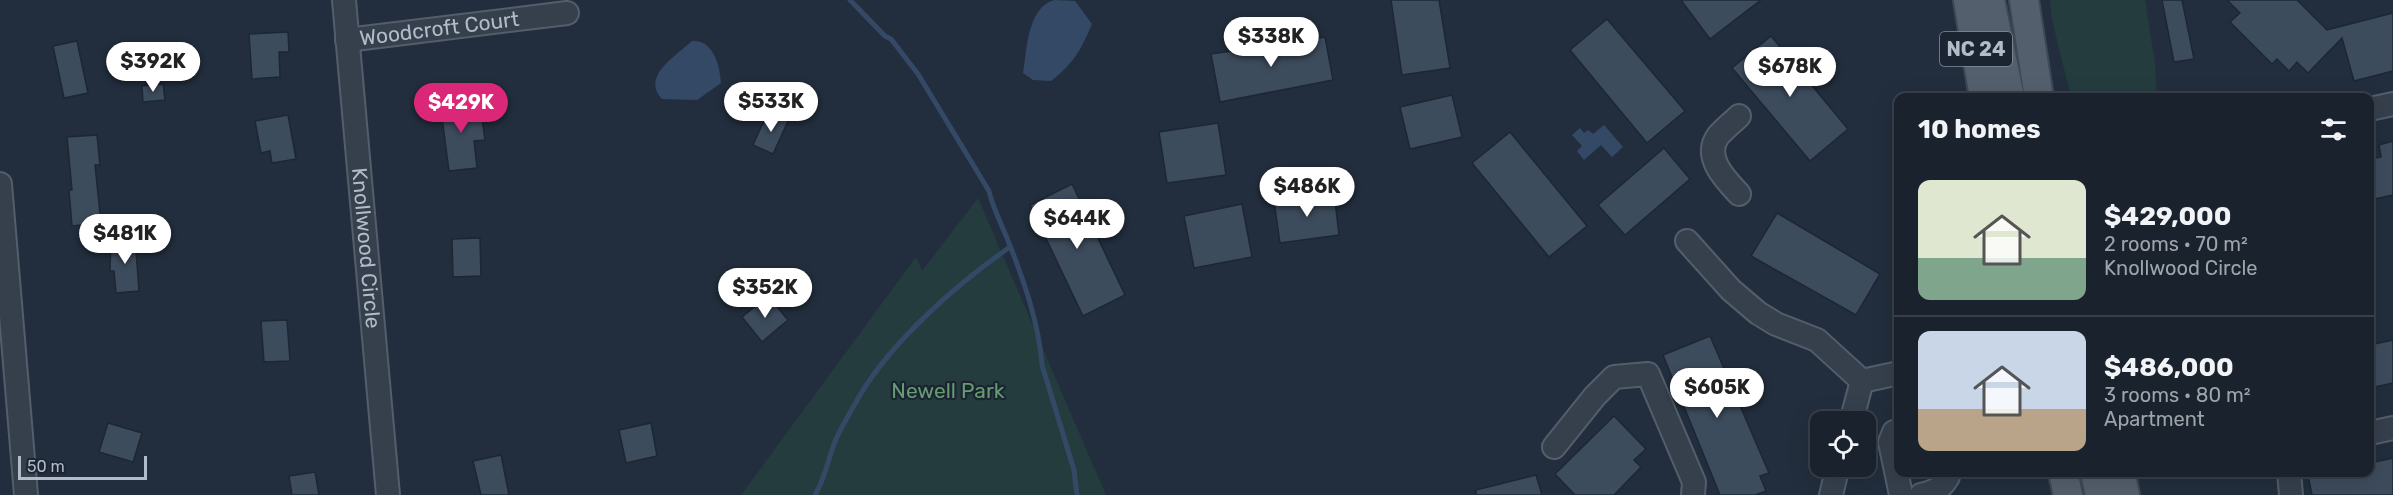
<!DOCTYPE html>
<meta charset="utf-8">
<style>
:root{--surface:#1a222e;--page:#232a36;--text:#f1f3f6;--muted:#9fa4aa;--line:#383f4a;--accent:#db2777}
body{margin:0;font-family:Rubik,sans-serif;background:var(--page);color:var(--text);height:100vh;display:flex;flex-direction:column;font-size:22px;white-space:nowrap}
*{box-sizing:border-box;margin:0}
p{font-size:20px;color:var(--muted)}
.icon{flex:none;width:33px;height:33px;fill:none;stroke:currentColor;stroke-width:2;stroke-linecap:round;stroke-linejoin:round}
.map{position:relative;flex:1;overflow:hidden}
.panel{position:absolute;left:1894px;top:93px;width:480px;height:384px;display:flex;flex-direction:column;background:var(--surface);border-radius:12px;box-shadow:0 6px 24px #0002,0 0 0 2px var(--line)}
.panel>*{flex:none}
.controls{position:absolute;left:1810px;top:411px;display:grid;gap:12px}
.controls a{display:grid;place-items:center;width:66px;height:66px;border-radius:12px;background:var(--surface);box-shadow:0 6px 24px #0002,0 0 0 2px var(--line);font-size:30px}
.scale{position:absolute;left:18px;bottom:15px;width:129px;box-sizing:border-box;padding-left:6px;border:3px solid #b1bbc9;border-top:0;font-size:16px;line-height:21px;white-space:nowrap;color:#b1bbc9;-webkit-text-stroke:4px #1b2532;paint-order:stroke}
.price{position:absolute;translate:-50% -51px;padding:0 14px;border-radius:21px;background:#fff;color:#222;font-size:20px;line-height:39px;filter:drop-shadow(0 2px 3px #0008)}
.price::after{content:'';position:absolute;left:50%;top:36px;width:18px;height:14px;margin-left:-9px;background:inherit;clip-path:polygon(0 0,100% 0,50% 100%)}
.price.active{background:var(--accent);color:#fff}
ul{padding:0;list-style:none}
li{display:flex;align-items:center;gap:18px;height:150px;padding:0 24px}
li+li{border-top:2px solid var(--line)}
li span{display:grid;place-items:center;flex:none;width:168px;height:120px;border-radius:12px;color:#555}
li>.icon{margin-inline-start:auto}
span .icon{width:72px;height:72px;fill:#fffc;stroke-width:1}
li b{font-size:26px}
h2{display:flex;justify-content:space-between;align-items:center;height:72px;padding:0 24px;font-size:26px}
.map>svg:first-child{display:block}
</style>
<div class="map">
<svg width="2393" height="495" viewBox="0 0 2393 495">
<rect width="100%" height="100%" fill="#222e3d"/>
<g fill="#243c3e">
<polygon points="2050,0 2145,0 2155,63 2157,97 2071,97 2052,20"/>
<polygon points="978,198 1106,495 741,495 916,257 922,271"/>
</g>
<g fill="#344965">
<path d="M 1054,0 L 1075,1 L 1092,24 C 1081,50 1074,63 1051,81 L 1033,80 L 1023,73 C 1027,51 1027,8 1054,0 Z"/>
<path d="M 692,41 C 714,39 720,67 721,83 L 697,100 L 662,99 C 641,76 676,56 692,41 Z"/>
<polygon points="1604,125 1623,147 1612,157 1601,145 1584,160 1577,151 1582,146 1572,135 1580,128 1584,133 1588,130 1593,134"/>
</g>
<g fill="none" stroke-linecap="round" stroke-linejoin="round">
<g stroke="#344965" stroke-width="5">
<path d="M 850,0 L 885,36 L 891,39 L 918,74 L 989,191 C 993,209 1002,225 1009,243 C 1024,281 1039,324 1042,365 L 1074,470 L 1077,495"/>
<path d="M 815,495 C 826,477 828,458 836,439 C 843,424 852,409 860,395 C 893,340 958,283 1010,247"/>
</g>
</g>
<g fill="#3d4c5d" stroke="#1d2734" stroke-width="1.5">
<polygon points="1391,0 1439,0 1450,68 1402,75"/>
<polygon points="1681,0 1761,0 1710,39"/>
<polygon points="2162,0 2182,0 2194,59 2174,62"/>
<polygon points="2227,0 2297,0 2327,30 2393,13 2393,71 2354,81 2342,38 2308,73 2297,62 2289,71 2277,59 2272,64 2230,22 2240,13"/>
<polygon points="1607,19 1685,111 1647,143 1570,50"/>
<polygon points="288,32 289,52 279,52 280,77 252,79 249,34"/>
<polygon points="1771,36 1848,129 1810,161 1732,68"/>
<polygon points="1325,37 1333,80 1220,102 1211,54"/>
<polygon points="77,41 88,93 64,98 53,46"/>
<polygon points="163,84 165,100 143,102 142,86"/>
<polygon points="1452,95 1462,137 1410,149 1400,107"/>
<polygon points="470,98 473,119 482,118 485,140 474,141 477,168 449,171 440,102"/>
<polygon points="768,112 788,121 773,154 753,145"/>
<polygon points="288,115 296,159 272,163 270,151 261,153 255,121"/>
<polygon points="1218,123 1226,175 1167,183 1159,132"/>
<polygon points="1510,132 1587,226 1549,257 1472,163"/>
<polygon points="97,135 100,165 95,165 101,223 72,226 69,190 72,190 67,137"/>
<polygon points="2393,141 2393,195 2370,200 2370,159 2381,157 2379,145"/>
<polygon points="1664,148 1690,179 1625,235 1598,205"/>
<polygon points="1072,184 1125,295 1083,316 1030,205"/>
<polygon points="1334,192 1339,235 1280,243 1274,201"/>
<polygon points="1242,204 1252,257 1194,268 1184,216"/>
<polygon points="1777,213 1880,274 1856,315 1751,256"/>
<polygon points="135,237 139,291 116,293 114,271 110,271 111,239"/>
<polygon points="480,238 481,276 453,277 452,239"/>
<polygon points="768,296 788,320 762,342 742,317"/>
<polygon points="287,320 290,361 264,362 261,321"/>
<polygon points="1710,336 1769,473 1760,476 1766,491 1755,495 1720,495 1663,355"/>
<polygon points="2393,340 2393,383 2370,388 2370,345"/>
<polygon points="1614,416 1646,449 1634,460 1641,467 1614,495 1575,495 1555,474"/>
<polygon points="108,423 142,433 133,462 99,452"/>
<polygon points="651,423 657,456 626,463 619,430"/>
<polygon points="501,455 509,495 481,495 473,461"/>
<polygon points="2393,458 2393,495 2312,495 2308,475 2321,472 2370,472 2370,463"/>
<polygon points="315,472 319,495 292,495 289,476"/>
<polygon points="1536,475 1542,495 1476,495 1476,490"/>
</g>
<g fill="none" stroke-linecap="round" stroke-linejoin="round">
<defs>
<g id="minor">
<path id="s1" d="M 344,0 L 388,495"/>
<path id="s2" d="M 347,40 L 567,13"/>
<polyline points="2370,109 2393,104"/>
<polyline points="0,184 26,495"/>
<path d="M 1739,194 C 1725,179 1703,157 1718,136 C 1724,129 1733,122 1739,116"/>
<polyline points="1687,241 1731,290 1758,313 1776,324 1817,340 1862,381 1899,373"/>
<polyline points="1851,422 1862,381"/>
<polyline points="1899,430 1894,432 1890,442 1901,495"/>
<polyline points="2370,433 2393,428"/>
<polyline points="1554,447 1595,396 1614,377 1648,374 1694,482 1693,495"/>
<polyline points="2289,472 2291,495"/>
<polyline points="1831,495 1838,466"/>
<path d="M 1921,495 C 1934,492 1941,489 1948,477 L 1947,472"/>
</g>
<g id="major">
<polyline points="1968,0 1984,98"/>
<polyline points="1990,0 2010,98"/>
<polyline points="2024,0 2039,98"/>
<polyline points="2063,472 2068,495"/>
<polyline points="2095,472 2100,495"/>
<polyline points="2120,472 2125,495"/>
</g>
</defs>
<use href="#minor" stroke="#545e6b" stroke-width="26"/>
<use href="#major" stroke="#3f4956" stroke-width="32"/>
<use href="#minor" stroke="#36404d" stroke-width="22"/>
<use href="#major" stroke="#545f6d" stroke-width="28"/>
</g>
<g text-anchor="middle" stroke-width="4.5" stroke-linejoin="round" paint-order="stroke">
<rect fill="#1b2532" stroke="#848e9c" stroke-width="1.5" x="1940" y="32" width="72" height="34" rx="4.5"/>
<g font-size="20" font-weight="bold" fill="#b1bbc9">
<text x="1976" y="56">NC 24</text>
</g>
<g font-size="21" fill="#b1bbc9" stroke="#1b2532">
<text dy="7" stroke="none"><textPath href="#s2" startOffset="93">Woodcroft Court</textPath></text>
<text dy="7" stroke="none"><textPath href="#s1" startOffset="249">Knollwood Circle</textPath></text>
</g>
<g font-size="21" fill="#679b72" stroke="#1b2532">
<text x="948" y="398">Newell Park</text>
</g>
</g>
</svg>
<div class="controls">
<a><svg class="icon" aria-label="locate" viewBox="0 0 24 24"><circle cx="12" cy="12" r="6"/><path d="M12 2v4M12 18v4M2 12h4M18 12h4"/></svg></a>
</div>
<div class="scale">50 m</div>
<b class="price" style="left:1271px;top:68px">$338K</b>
<b class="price" style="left:153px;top:93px">$392K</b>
<b class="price" style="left:1790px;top:98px">$678K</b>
<b class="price" style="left:771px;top:133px">$533K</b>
<b class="price active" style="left:461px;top:134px">$429K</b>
<b class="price" style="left:1307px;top:218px">$486K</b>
<b class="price" style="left:1077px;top:250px">$644K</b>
<b class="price" style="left:125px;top:265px">$481K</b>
<b class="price" style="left:765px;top:319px">$352K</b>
<b class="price" style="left:1717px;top:419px">$605K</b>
<section class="panel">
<h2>10 homes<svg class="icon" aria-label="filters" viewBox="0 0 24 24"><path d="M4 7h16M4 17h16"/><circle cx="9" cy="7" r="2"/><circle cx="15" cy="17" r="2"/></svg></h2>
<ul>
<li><span style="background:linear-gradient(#dfe7d0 65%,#7fa58c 0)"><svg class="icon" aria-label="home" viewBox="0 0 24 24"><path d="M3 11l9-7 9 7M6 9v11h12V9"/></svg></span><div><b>$429,000</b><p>2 rooms · 70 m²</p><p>Knollwood Circle</p></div></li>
<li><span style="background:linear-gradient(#c9d6e8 65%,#b9a48a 0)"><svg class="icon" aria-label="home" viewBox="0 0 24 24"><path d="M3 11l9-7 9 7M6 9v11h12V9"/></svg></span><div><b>$486,000</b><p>3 rooms · 80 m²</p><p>Apartment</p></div></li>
</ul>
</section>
</div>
